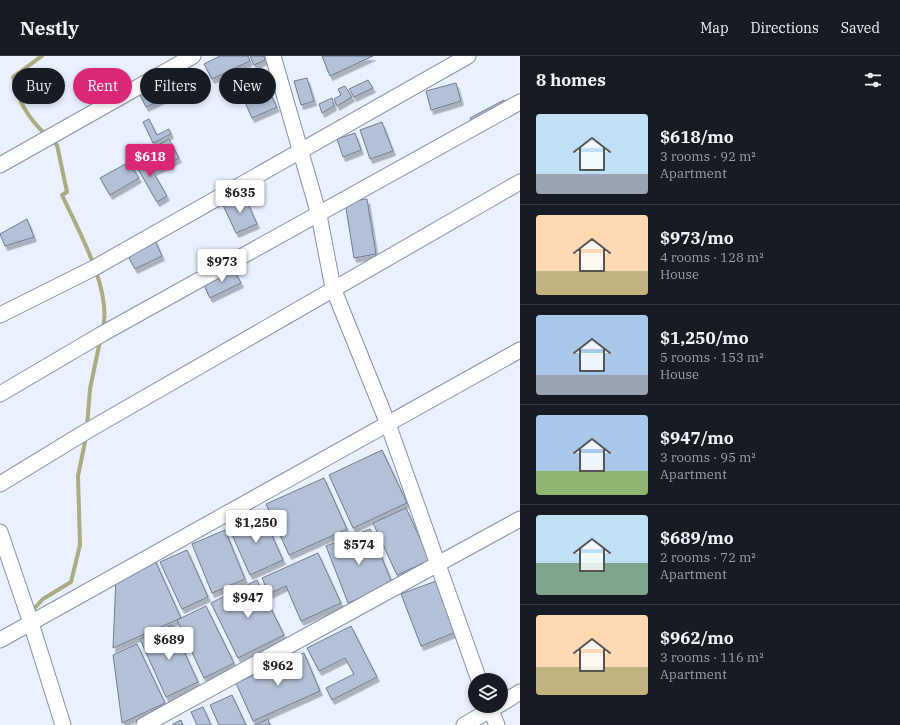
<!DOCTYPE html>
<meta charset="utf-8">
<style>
:root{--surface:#171b24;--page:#20242c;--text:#f1f3f6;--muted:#9ea1a6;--line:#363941;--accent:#db2777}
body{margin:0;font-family:"IBM Plex Serif",serif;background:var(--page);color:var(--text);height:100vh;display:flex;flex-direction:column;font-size:15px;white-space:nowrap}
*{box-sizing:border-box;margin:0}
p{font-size:13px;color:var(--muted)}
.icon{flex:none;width:22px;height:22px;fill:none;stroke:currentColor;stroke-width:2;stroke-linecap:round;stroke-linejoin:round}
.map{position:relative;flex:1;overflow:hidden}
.drawer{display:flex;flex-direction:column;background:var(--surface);width:380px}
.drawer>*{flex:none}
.top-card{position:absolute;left:12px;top:12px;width:380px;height:36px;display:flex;gap:8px}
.buttons{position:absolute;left:468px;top:617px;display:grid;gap:8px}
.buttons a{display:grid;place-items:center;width:40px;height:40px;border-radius:50%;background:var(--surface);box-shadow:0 2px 6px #0003;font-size:20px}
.price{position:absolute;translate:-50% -34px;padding:0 9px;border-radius:4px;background:#fff;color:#222;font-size:13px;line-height:26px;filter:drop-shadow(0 1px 2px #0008)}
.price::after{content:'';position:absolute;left:50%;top:24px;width:12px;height:9px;margin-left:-6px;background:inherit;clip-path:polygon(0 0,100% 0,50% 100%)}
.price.current{background:var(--accent);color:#fff}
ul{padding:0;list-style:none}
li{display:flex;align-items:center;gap:12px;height:100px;padding:0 16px}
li+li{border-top:1px solid var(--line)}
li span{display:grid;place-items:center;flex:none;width:112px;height:80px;border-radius:4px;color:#555}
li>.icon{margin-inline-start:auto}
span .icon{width:48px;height:48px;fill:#fffc;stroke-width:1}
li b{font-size:17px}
h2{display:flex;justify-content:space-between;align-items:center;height:48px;padding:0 16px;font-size:17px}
.tag{padding:0 14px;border-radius:18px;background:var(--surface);box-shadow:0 2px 6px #0003;font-size:14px;line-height:36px}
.tag.current{background:var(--accent);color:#fff}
header{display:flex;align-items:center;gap:24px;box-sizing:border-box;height:56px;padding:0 20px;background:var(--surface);border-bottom:1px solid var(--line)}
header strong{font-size:19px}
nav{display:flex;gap:22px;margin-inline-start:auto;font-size:14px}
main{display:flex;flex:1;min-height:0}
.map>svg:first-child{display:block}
</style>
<header>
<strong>Nestly</strong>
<nav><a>Map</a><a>Directions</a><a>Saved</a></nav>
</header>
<main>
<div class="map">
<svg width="520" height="669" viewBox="0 0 520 669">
<defs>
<filter id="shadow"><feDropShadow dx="2.5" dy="4.5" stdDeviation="0" flood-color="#0004"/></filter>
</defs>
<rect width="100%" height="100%" fill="#e9f1ff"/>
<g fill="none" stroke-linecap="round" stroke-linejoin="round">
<g stroke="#abac80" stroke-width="4">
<path d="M 42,0 L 13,21 C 17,45 29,63 46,79"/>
<path d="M 51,84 L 57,89 L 67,136 L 62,139 C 78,174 112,233 103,272"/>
<polyline points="87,371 90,333 100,285"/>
<polyline points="31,556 43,543 71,526 80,489 78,420 86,381"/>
</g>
</g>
<g fill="#b3c0d6" stroke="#717c91" filter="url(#shadow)">
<polygon points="220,0 248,0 250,5 212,23 204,8"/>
<polygon points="250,0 264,0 265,4 254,9"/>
<polygon points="322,0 373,0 330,20"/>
<polygon points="307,22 314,45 301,49 294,25"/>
<polygon points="163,23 171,39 146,51 138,35"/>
<polygon points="368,24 373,32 354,41 349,33"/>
<polygon points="456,27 461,45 431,54 426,35"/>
<polygon points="345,30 352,41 337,50 334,43 341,39 338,33"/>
<polygon points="268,33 277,51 252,62 244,44"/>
<polygon points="332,42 334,50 322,57 319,48"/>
<polygon points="504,44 507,50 473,68 470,62"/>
<polygon points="149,63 157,79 169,73 171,78 153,87 143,66"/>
<polygon points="382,66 393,95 370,103 360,74"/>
<polygon points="355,77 361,94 343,101 337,83"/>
<polygon points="169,83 179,102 154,115 144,97"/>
<polygon points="143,98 167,140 157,146 133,104"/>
<polygon points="129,106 139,122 110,139 100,122"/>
<polygon points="244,139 257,168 236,177 223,149"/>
<polygon points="367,143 376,198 354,202 345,146"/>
<polygon points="27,163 34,181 5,190 0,178"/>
<polygon points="154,182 162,200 135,213 126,196"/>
<polygon points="233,212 241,227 210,242 203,227"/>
<polygon points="382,394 407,447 353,472 329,419"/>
<polygon points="324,422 347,473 289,499 266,448"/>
<polygon points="406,452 430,504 397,519 373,467"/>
<polygon points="262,457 283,504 250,519 229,472"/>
<polygon points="370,473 393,529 348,547 326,490"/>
<polygon points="225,474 245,523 212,537 192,488"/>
<polygon points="187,494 208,541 182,553 160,506"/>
<polygon points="318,497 341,547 301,565 286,530 269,538 262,522"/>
<polygon points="154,502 181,562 113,592 116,520"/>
<polygon points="257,524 284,579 238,602 211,547"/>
<polygon points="436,525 456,576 421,590 401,538"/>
<polygon points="206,550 234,607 204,622 177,564"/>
<polygon points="172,569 198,626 166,641 140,583"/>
<polygon points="351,570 377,621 332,644 326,632 354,618 345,602 319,615 307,592"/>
<polygon points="137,588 165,647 122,667 113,599"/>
<polygon points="304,597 320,635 253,665 236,627"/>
<polygon points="232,639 246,669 219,669 210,649"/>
<polygon points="203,651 211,669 197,669 191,656"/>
<polygon points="268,663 270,669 255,669"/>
<polygon points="181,664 183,669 173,669 173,668"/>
</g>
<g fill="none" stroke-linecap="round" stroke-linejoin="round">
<defs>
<g id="minor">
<polyline points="273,0 319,159 333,232 388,368 479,624"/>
<polyline points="0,109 193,0"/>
<polyline points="0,259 94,212 468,0"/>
<polyline points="0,338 102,278 520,46"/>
<polyline points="0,428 87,375 520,126"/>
<polyline points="0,476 31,567 63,669"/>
<polyline points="0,584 520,294"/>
<polyline points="501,648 520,636"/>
<polyline points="489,650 497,669"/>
<polyline points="144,669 520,463"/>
<polyline points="464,669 497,650"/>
</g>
</defs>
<use href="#minor" stroke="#8490a6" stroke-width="17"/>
<use href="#minor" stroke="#fff" stroke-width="15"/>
</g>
</svg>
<div class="buttons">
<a><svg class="icon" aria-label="layers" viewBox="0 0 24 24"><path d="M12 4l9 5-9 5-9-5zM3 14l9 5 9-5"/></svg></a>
</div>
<b class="price current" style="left:150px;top:122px">$618</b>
<b class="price" style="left:240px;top:158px">$635</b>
<b class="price" style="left:222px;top:227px">$973</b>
<b class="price" style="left:256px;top:488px">$1,250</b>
<b class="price" style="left:359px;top:510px">$574</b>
<b class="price" style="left:248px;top:563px">$947</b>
<b class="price" style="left:169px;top:605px">$689</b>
<b class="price" style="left:278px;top:631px">$962</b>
<div class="top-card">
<a class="tag">Buy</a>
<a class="tag current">Rent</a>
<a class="tag">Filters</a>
<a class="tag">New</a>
</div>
</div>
<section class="drawer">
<h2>8 homes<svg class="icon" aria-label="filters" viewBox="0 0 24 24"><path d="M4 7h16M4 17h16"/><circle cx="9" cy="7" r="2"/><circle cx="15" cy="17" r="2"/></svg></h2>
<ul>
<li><span style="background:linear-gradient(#bfe0f5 75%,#9aa5b1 0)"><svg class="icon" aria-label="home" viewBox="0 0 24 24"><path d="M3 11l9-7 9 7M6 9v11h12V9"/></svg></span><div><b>$618/mo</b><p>3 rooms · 92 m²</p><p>Apartment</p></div></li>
<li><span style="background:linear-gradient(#ffd9b3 70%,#c2b280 0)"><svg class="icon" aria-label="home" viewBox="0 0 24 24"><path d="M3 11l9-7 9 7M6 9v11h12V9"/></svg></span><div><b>$973/mo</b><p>4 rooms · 128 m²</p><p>House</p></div></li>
<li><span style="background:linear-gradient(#a9c7e8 75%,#9aa5b1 0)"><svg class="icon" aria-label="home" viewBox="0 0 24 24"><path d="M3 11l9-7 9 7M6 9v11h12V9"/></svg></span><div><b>$1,250/mo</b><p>5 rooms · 153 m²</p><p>House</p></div></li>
<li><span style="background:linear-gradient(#a9c7e8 70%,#8fb573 0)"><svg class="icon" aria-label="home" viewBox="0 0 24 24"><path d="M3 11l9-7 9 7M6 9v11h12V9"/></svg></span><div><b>$947/mo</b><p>3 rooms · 95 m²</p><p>Apartment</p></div></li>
<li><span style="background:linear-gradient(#bfe0f5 60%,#7fa58c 0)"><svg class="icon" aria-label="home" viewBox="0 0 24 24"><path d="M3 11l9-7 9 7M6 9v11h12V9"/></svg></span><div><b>$689/mo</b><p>2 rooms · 72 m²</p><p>Apartment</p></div></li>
<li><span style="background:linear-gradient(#ffd9b3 65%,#c2b280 0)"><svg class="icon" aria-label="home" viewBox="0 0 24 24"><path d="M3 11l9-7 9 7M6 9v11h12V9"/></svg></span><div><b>$962/mo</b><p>3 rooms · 116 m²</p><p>Apartment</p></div></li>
</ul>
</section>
</main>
